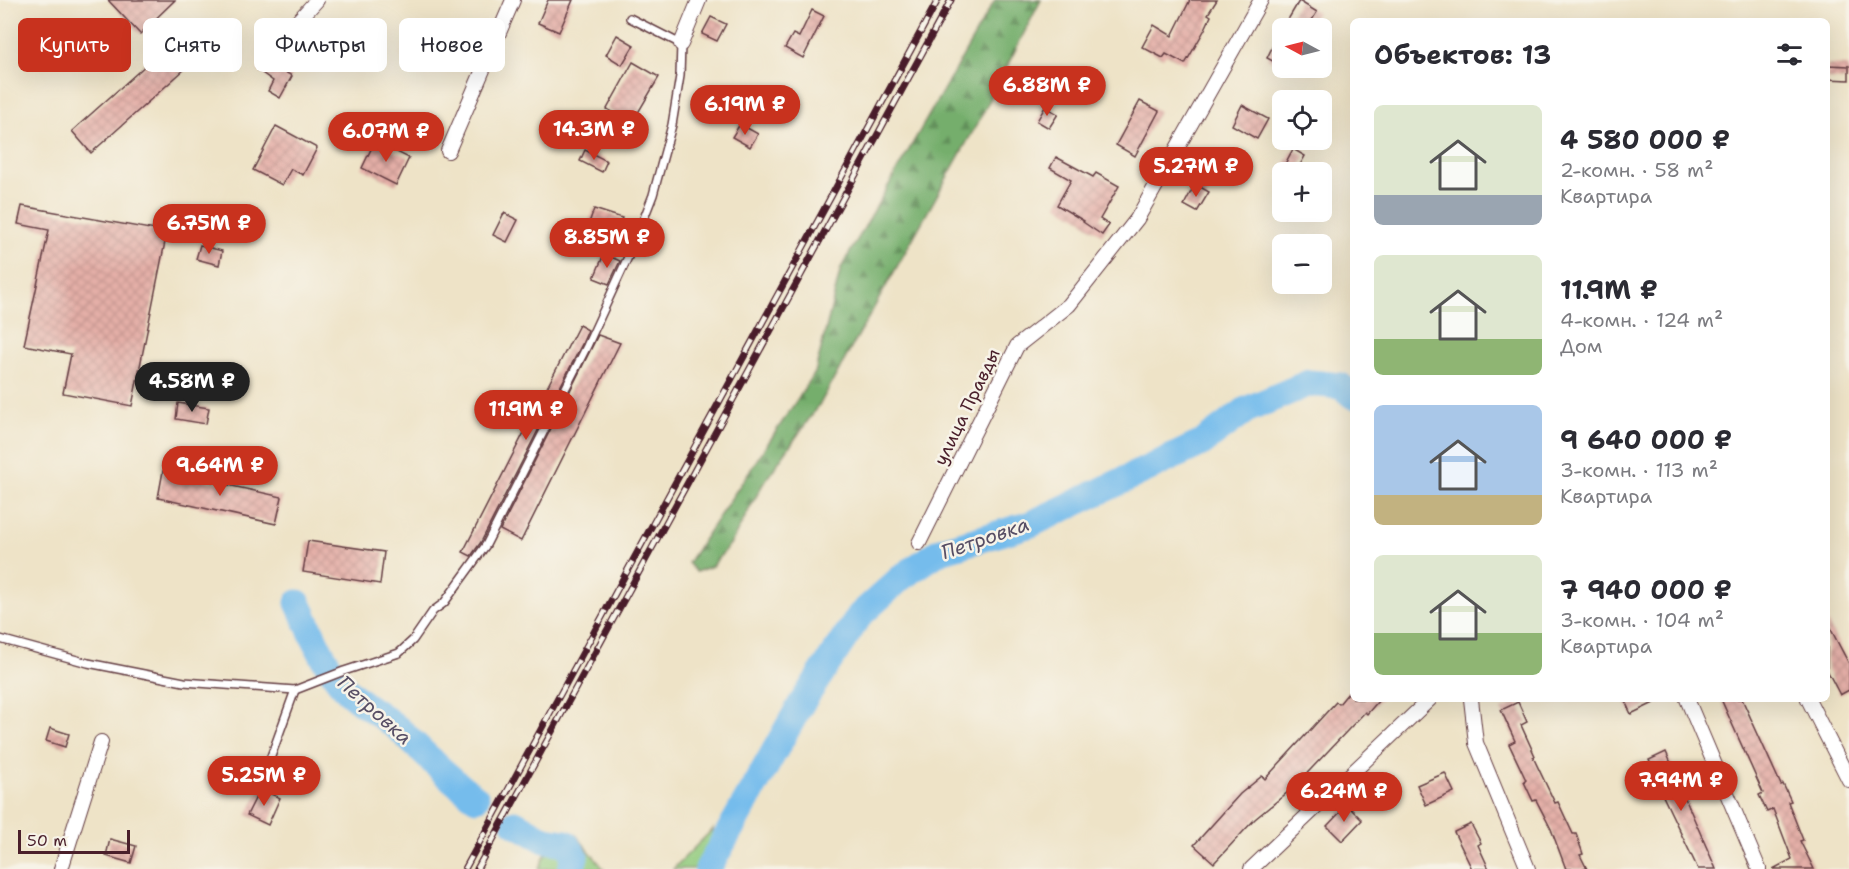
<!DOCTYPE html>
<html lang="ru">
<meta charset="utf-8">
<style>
:root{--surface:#fff;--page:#f2f2f3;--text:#2b2b33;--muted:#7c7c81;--accent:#c8321e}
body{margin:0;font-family:"Shantell Sans",sans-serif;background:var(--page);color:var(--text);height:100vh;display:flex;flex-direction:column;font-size:22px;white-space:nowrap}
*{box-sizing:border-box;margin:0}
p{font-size:20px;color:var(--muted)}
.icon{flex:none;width:33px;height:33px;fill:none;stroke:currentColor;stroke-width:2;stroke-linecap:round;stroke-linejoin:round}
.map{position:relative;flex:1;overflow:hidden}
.panel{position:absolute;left:1350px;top:18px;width:480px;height:684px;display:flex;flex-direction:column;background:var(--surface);border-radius:9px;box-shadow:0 6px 24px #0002}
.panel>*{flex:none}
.hud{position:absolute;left:18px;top:18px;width:570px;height:54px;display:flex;gap:12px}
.needle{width:39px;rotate:277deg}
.controls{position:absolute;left:1272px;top:18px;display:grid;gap:12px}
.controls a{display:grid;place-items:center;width:60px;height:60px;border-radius:9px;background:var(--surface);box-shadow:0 6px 24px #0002;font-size:30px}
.scale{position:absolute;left:18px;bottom:15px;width:112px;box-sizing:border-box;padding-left:6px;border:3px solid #4a1f2b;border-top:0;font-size:16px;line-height:21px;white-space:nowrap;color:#4a1f2b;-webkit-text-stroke:4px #f7f3e8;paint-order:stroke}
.price{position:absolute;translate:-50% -51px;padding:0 14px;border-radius:21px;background:var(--accent);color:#fff;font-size:20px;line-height:39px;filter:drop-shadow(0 2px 3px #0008)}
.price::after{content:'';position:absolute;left:50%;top:36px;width:18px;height:14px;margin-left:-9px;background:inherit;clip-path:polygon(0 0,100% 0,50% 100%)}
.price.selected{background:#222;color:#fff}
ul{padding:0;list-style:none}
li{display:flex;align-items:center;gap:18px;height:150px;padding:0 24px}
li span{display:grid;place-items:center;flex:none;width:168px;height:120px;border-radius:9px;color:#555}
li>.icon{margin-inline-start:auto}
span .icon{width:72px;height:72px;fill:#fffc;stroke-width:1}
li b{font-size:26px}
h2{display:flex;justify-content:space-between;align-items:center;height:72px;padding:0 24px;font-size:26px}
.tag{padding:0 21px;border-radius:9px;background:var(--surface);box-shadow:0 6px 24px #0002;font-size:21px;line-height:54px}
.tag.selected{background:var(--accent);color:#fff}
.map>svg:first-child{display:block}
</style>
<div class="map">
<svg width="1849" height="869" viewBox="0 0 1849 869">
<defs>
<pattern id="forest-firs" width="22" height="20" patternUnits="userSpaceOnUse" patternTransform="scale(1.5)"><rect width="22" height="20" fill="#74ae6c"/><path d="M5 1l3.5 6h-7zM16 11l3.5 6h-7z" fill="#618d59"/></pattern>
<pattern id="building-cross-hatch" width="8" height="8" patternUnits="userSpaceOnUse" patternTransform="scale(1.5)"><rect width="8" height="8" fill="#e4afa7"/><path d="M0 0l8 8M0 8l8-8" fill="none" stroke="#c59690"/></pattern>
</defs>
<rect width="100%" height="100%" fill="#f7f3e8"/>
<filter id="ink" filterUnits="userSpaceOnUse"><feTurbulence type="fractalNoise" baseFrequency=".0167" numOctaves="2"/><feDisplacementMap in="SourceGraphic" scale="12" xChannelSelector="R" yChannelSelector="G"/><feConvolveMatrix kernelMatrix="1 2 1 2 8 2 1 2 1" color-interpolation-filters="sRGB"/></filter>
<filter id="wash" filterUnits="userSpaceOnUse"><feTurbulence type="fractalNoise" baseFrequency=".008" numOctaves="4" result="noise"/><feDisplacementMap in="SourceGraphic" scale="24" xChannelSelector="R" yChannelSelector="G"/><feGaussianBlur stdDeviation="1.35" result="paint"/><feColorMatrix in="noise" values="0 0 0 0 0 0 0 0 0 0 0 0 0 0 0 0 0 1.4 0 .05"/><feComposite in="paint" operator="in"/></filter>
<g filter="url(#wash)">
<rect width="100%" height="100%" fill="#eee3c7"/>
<g fill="#91ca7d" stroke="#6e7454" stroke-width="1.5">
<polygon points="713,829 711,869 673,869"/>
<polygon points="576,835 604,869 539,869 545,855"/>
</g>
<polygon fill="url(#forest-firs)" stroke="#5f664c" stroke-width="1.5" points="995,0 1041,0 981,117 821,402 763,484 731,543 712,566 696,572 688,563 815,373 841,268"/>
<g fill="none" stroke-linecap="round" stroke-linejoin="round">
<g stroke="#74bcec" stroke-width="27">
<path d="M 298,603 C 312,632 323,664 345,688 C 362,706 385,716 403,733 C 427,756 449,779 476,798"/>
<polyline points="515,823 545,840 566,843 575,856 571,869"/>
<polyline points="708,869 801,704 860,615 902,577 940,551 1031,524 1202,443 1246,410 1309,383 1341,386 1353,396"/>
</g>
</g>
<g id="blocks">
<g fill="url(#building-cross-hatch)">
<polygon points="108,0 175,0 140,34"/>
<polygon points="548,0 573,0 559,32 538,23"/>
<polygon points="1190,0 1217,0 1208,14 1211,16 1205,29 1185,64 1166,54 1163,58 1142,47 1154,25 1172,36"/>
<polygon points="1299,1 1317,12 1307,28 1283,28"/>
<polygon points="812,10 824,16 803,58 785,48 793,34 799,37"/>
<polygon points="711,17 726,24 717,41 702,34"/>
<polygon points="1282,27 1282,66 1267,58"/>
<polygon points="617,35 634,45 622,65 606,55"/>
<polygon points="166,47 185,69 91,153 72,131"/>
<polygon points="265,60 292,76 280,98 268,91 273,81 258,70"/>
<polygon points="633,62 659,77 632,123 607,109"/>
<polygon points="1827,65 1849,66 1849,80 1827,79"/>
<polygon points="1140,101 1159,111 1135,156 1116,145"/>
<polygon points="1242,105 1268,119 1257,139 1232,125"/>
<polygon points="1045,107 1058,114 1049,128 1037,121"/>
<polygon points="740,124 758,134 750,147 732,137"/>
<polygon points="276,126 317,148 303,175 291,169 282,185 253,170"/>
<polygon points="375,141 409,158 396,185 362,168"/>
<polygon points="1293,149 1305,156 1296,172 1284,166"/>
<polygon points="585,150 607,161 602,172 580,161"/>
<polygon points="1056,157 1093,177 1096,173 1119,186 1100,219 1109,225 1102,235 1083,222 1084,221 1057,205 1071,180 1050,168"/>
<polygon points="1195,184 1209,192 1197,212 1184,205"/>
<polygon points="22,206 167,232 132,406 63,393 71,354 24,345 49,230 18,224"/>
<polygon points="594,209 622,218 612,247 584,237"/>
<polygon points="504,213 518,220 507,242 493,235"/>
<polygon points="200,245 222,251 219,265 196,259"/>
<polygon points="604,254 620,261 609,284 594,278"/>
<polygon points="579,325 588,330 582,344 481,542 471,556 463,552"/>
<polygon points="598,335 620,343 521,541 500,530"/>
<polygon points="178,403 209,408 206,424 176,419"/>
<polygon points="163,471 282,497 276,524 158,498"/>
<polygon points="308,541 384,552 380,584 303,572"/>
<polygon points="1827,622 1849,664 1849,690 1840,695 1827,670"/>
<polygon points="1353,687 1353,699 1380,699 1367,714 1365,712 1294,787 1255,819 1214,863 1194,845 1240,794 1262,776 1265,779 1336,702 1339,704"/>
<polygon points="1624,699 1662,699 1631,714"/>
<polygon points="1721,699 1742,699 1781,785 1783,784 1791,801 1788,802 1803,840 1800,841 1814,869 1773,869 1792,859 1773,809 1767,812 1759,795 1763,793"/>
<polygon points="1518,702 1527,722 1521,725 1535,756 1533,757 1555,803 1558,802 1573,834 1576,834 1583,854 1580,855 1587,869 1566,869 1551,829 1536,800 1533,801 1524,782 1526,780 1509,744 1515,741 1501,710"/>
<polygon points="50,728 69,734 65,747 46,741"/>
<polygon points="1666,752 1675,772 1674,773 1716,869 1698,869 1663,796 1665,795 1649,760"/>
<polygon points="1445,773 1454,792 1426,805 1417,785"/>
<polygon points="260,789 280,798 268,825 247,815"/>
<polygon points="1347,805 1362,820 1342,841 1327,826"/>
<polygon points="1471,824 1481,843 1478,845 1489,869 1472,869 1454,832"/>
<polygon points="110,839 136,846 131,863 106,856"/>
</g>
</g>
</g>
<g filter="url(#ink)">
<use href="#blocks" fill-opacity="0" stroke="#633c42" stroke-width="1.5"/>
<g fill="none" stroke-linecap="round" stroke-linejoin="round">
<defs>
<g id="lane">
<polyline points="0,639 88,663 184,682 295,690 344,671 399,653 413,640 433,611 444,603 486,545 587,346 634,244 653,195 672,125 680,76 681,44 630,18"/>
<polyline points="265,773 295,690"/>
</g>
<g id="street">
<polyline points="681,44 699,0"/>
<polyline points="271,51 317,0"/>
<polyline points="448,151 513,0"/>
<polyline points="919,543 1017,346 1069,305 1137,219 1261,0"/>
<polyline points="1471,699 1476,743 1528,869"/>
<polyline points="1687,699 1759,869"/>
<polyline points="1808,699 1849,780"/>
<polyline points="61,869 101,742"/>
<polyline points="1251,869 1430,699"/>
</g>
</defs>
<use href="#lane" stroke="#633c42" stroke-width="10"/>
<use href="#street" stroke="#633c42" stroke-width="16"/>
<use href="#lane" stroke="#fff" stroke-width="7"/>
<use href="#street" stroke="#fff" stroke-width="14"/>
<defs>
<g id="rail">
<polyline points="465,869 938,0"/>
<polyline points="477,869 951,0"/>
</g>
</defs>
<use href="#rail" stroke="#4a1f2b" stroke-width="7"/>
<use href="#rail" stroke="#f7f3e8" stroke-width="4.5" stroke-dasharray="14" stroke-linecap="butt"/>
</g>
</g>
<g text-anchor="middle" stroke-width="5" stroke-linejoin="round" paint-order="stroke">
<g font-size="18" fill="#4a1f2b" stroke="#f7f3e8">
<text transform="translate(967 407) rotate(-64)" y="6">улица Правды</text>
</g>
<g font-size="20" font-style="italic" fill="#574e65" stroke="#f7f3e8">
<text transform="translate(985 538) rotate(-19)" y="7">Петровка</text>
<text transform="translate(375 710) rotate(42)" y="7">Петровка</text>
</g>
</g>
</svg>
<div class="controls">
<a><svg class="needle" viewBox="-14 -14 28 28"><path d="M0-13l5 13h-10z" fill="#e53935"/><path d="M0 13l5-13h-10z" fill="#7c7c81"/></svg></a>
<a><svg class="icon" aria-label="locate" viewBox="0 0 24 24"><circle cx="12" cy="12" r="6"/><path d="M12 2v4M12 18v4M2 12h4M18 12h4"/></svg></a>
<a>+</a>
<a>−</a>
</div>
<div class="scale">50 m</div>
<b class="price" style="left:1047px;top:117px">6.88M ₽</b>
<b class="price" style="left:745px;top:136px">6.19M ₽</b>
<b class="price" style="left:594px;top:161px">14.3M ₽</b>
<b class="price" style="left:386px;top:163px">6.07M ₽</b>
<b class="price" style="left:1196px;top:198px">5.27M ₽</b>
<b class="price" style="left:209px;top:255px">6.75M ₽</b>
<b class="price" style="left:607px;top:269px">8.85M ₽</b>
<b class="price selected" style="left:192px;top:413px">4.58M ₽</b>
<b class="price" style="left:526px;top:441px">11.9M ₽</b>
<b class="price" style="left:220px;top:497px">9.64M ₽</b>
<b class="price" style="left:264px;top:807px">5.25M ₽</b>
<b class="price" style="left:1681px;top:812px">7.94M ₽</b>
<b class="price" style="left:1344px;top:823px">6.24M ₽</b>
<div class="hud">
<a class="tag selected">Купить</a>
<a class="tag">Снять</a>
<a class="tag">Фильтры</a>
<a class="tag">Новое</a>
</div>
<section class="panel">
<h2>Объектов: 13<svg class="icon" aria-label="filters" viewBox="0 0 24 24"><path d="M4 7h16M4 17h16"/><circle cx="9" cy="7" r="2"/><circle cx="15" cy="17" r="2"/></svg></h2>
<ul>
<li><span style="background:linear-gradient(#dfe7d0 75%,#9aa5b1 0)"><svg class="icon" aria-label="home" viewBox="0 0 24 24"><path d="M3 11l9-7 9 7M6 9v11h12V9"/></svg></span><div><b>4 580 000 ₽</b><p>2-комн. · 58 m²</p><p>Квартира</p></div></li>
<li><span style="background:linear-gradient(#dfe7d0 70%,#8fb573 0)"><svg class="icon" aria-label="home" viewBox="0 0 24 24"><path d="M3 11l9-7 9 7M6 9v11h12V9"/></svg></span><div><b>11.9M ₽</b><p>4-комн. · 124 m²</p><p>Дом</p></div></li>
<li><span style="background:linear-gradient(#a9c7e8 75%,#c2b280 0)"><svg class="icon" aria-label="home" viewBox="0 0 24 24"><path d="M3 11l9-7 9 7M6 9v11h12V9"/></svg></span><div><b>9 640 000 ₽</b><p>3-комн. · 113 m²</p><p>Квартира</p></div></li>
<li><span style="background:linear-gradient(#dfe7d0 65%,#8fb573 0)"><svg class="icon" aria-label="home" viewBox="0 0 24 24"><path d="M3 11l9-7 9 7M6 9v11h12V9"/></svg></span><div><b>7 940 000 ₽</b><p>3-комн. · 104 m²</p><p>Квартира</p></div></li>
</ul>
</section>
</div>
